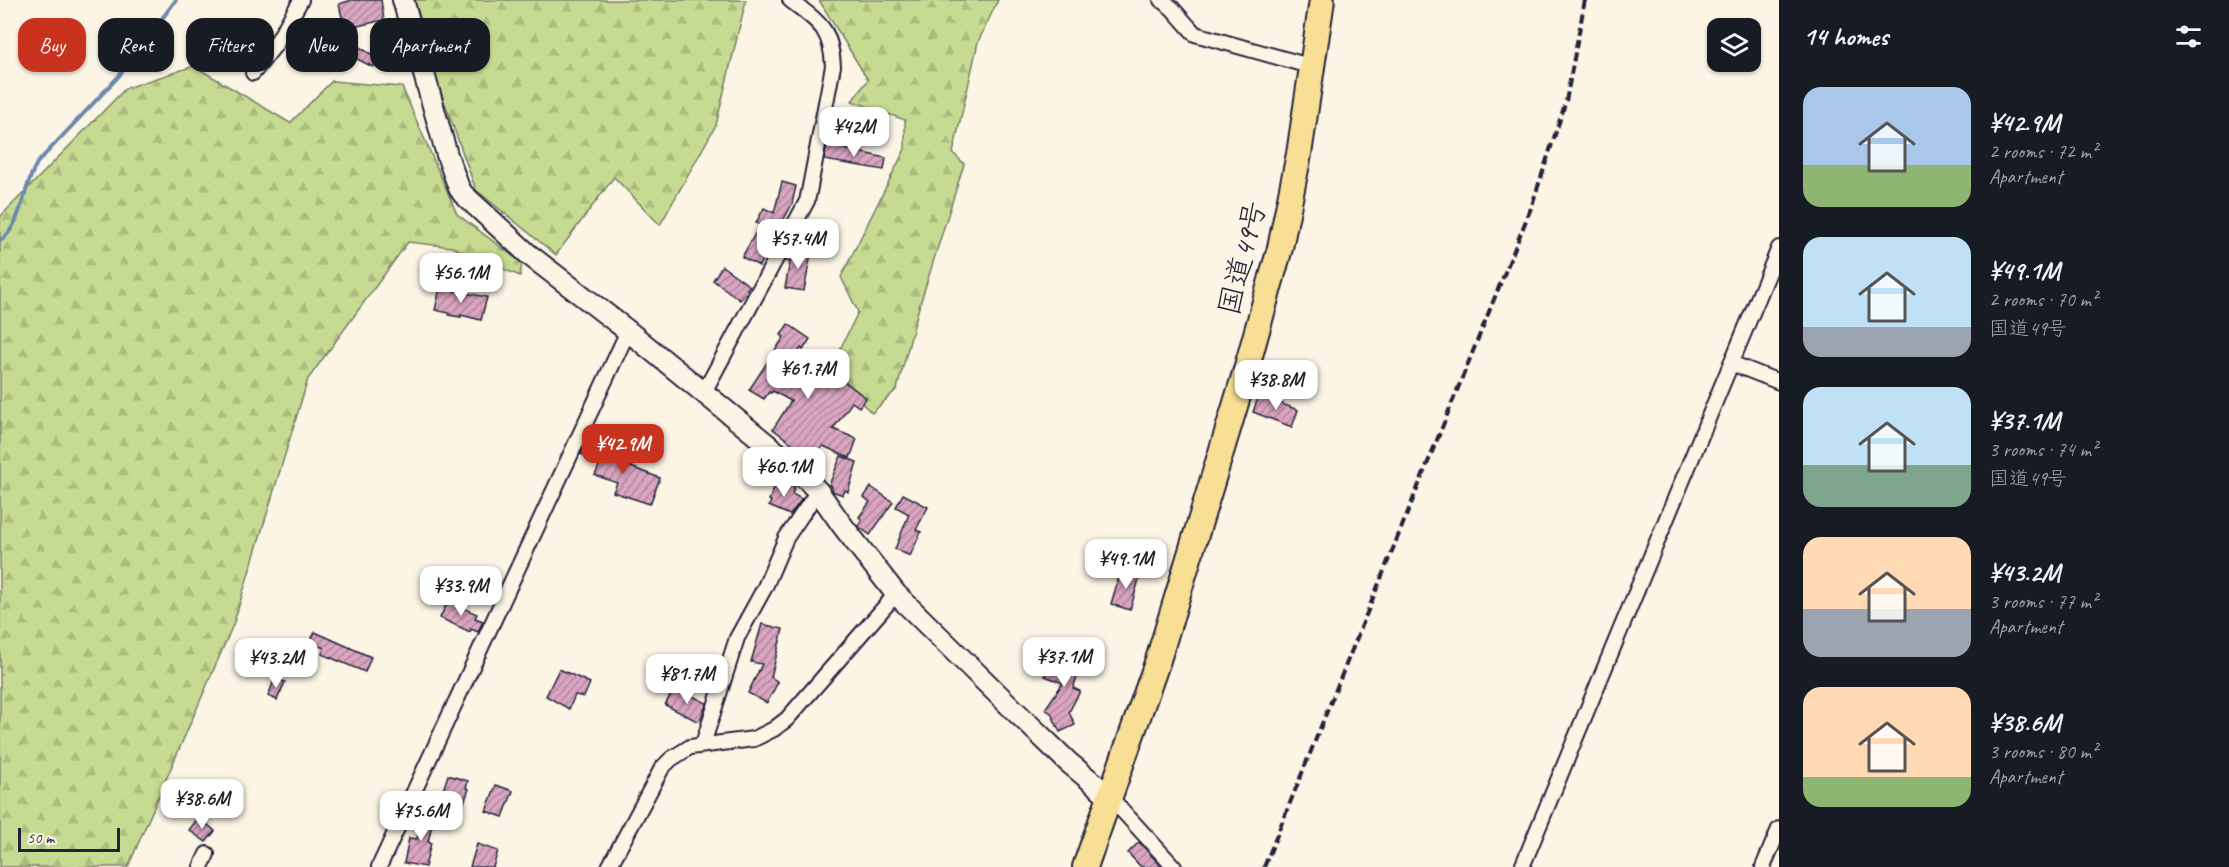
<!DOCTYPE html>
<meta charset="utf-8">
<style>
:root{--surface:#171b24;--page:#242831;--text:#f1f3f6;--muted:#9ea1a6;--accent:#c8321e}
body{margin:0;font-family:Caveat,"Klee One",sans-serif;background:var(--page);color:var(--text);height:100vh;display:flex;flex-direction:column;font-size:22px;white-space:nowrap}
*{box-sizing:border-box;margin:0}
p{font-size:20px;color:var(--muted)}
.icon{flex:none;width:33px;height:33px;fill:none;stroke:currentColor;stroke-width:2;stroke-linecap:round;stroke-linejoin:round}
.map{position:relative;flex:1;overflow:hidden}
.panel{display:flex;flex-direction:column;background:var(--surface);width:450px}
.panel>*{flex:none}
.guide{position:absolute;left:18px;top:18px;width:570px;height:54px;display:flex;gap:12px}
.fabs{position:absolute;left:1707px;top:18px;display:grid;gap:12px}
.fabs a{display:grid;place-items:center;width:54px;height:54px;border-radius:12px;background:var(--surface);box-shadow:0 2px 4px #0004;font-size:30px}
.scale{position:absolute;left:18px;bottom:15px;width:102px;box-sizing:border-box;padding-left:6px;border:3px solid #22223b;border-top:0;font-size:16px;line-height:21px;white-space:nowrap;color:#22223b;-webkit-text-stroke:4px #fcf5e5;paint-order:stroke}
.price{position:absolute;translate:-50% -51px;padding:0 14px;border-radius:12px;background:#fff;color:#222;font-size:20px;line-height:39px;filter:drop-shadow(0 2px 3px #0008)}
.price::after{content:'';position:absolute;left:50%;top:36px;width:18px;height:14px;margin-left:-9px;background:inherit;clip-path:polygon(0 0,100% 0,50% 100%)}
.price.active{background:var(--accent);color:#fff}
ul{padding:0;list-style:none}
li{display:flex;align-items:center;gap:18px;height:150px;padding:0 24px}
li span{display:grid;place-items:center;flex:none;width:168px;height:120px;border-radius:18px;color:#555}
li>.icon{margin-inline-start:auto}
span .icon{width:72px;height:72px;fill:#fffc;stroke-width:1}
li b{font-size:26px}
h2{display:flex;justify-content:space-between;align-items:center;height:72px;padding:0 24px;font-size:26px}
.tag{padding:0 21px;border-radius:18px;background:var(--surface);box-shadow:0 2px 4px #0004;font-size:21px;line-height:54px}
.tag.active{background:var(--accent);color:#fff}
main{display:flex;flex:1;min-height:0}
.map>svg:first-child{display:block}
</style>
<main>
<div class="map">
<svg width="1779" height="867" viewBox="0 0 1779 867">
<defs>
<pattern id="forest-firs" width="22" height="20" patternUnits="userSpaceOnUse" patternTransform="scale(1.5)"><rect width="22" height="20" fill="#c6db91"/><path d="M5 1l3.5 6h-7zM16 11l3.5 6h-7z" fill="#aabc7e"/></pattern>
<pattern id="building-hatch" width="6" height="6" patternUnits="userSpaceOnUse" patternTransform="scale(1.5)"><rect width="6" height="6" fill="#d9a5c0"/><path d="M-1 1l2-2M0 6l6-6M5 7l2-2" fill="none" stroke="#b0869d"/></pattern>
</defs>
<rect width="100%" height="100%" fill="#fcf5e5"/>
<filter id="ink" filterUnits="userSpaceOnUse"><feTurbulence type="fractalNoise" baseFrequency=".0167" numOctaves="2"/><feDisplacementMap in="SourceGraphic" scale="12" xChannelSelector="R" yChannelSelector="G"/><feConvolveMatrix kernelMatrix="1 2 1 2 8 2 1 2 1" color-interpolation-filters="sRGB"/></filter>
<g filter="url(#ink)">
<g fill="url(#forest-firs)" stroke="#747e66" stroke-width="1.5">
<polygon points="408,0 746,0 716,125 660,225 614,177 556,255 476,190"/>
<polygon points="819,0 998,0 978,42 953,153 964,164 919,307 897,389 872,413 829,372 858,312 841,277 905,149 905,120 852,101 868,80"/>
<polygon points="194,66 290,123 332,81 402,87 457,214 522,263 520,276 452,247 408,242 308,379 233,625 128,867 0,867 0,217 126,88"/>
</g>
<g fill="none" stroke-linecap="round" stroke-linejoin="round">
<path stroke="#6b89ac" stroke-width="4" d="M 0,241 C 22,226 23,186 37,163 L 118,77 L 176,0"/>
</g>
<g fill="url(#building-hatch)" stroke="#22223b" stroke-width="1.5">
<polygon points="352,0 381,0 384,20 353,27 359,47 378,58 373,67 349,55 342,57 332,25 343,22 339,4"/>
<polygon points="305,18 324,33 307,53 301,49 297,53 286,44 300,19 303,21"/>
<polygon points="833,112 882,120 880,131 831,123"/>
<polygon points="827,145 886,158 884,170 824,160"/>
<polygon points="782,182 796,186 792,204 759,266 742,257 760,225 756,223 764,208 774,213"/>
<polygon points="791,250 811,254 804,291 785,288 790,262 785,261"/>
<polygon points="722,266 750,286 747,289 749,290 740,300 713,280"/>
<polygon points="440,288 487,297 481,320 461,315 461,317 449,315 449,313 435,310"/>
<polygon points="788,324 810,339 803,350 801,348 782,376 801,387 819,362 866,398 859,407 852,402 833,429 857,439 850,458 823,446 814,458 790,442 773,429 791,401 773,391 771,393 769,392 764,399 749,390 784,337 781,335"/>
<polygon points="1259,395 1298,410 1292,427 1253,412"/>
<polygon points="586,443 624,458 622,461 631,465 631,467 660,478 650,504 613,492 617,483 595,475 601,462 581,454"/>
<polygon points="841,456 857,462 848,492 845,490 843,495 832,491 832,486 829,485"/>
<polygon points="778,479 795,487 792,494 802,499 790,515 769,506 771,501 769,500"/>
<polygon points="871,487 893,502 870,535 858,526 862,520 859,517 870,502 864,497"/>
<polygon points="903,494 928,507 916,530 921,532 910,556 895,549 909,514 896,507"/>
<polygon points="1121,570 1140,576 1130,610 1111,604"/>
<polygon points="448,601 477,614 475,618 483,621 478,632 471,629 470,632 440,618"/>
<polygon points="762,624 783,629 771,677 778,682 767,703 748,693 762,664 751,662"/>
<polygon points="315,632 371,657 365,672 322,654 324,648 310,642"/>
<polygon points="1054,651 1083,661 1073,688 1080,691 1069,712 1075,725 1060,732 1051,713 1045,709 1063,683 1045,676"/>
<polygon points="559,669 590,683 584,697 575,695 569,709 546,696"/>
<polygon points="275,678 285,682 277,700 268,696"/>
<polygon points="674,689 685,695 686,693 707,703 700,720 697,721 665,705"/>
<polygon points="448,775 468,781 466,788 469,789 459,816 437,809"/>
<polygon points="496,785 513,791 503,817 486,811"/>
<polygon points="424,809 435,812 428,842 431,843 425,867 404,863 409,838 417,839"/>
<polygon points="199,817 215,831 206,842 189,830"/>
<polygon points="1139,842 1162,867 1141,867 1128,853"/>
<polygon points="477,844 498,851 493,867 470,867"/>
</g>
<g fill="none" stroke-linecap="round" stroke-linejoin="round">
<defs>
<g id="street">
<polyline points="1161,0 1172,8 1195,34 1313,67"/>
<polyline points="253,73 275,45 301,0"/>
<polyline points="1731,363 1779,382"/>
<path d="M 704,392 L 807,201 L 809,192 L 833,66 C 831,27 818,22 790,0"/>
<polyline points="703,744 737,638 765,587 786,538 818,491"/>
<polyline points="1109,796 1174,867"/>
<polyline points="201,867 207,854"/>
<polyline points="379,867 628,331"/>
<polyline points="609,867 662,768 671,759 690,747 754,739 774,729 787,719 896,594"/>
<polyline points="1522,867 1779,248"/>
<polyline points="1763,867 1779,829"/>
</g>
<polyline id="secondary" points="403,0 447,155 459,188 463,194 528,254 628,331 790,463 818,491 842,525 896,594 1014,710 1068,762 1109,796"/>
<polyline id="highway" points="1085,867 1158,660 1246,370 1280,248 1299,154 1322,0"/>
</defs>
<use href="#street" stroke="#22223b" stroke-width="18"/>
<use href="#secondary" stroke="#22223b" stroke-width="24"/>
<use href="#highway" stroke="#22223b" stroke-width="28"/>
<use href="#street" stroke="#fcf5e5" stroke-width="14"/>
<use href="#secondary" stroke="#fcf5e5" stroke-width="20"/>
<use href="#highway" stroke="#f9df96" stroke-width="24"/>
<polyline stroke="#22223b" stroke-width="4" stroke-dasharray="9 4.5" stroke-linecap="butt" points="1264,867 1531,208 1566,101 1585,0"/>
</g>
</g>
<g text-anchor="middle" stroke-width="6" stroke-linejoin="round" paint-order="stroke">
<g font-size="30" fill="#22223b" stroke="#fcf5e5">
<text transform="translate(1242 258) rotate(-76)" y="10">国道49号</text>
</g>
</g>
</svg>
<div class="fabs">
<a><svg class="icon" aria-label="layers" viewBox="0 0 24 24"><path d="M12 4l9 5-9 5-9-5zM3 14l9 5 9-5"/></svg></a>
</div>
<div class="scale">50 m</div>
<b class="price" style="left:854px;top:158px">¥42M</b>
<b class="price" style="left:798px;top:270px">¥57.4M</b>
<b class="price" style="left:461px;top:304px">¥56.1M</b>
<b class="price" style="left:808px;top:400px">¥61.7M</b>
<b class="price" style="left:1276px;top:411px">¥38.8M</b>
<b class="price active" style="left:623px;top:475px">¥42.9M</b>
<b class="price" style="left:784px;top:498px">¥60.1M</b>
<b class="price" style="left:1126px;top:590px">¥49.1M</b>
<b class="price" style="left:461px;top:617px">¥33.9M</b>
<b class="price" style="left:1064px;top:688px">¥37.1M</b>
<b class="price" style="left:276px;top:689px">¥43.2M</b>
<b class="price" style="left:687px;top:705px">¥81.7M</b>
<b class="price" style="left:202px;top:830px">¥38.6M</b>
<b class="price" style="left:421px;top:842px">¥75.6M</b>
<div class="guide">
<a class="tag active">Buy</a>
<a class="tag">Rent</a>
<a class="tag">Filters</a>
<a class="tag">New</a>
<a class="tag">Apartment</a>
</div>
</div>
<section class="panel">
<h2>14 homes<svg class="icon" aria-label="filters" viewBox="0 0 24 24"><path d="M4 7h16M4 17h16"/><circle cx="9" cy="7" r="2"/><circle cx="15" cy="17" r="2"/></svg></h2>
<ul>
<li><span style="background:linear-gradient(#a9c7e8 65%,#8fb573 0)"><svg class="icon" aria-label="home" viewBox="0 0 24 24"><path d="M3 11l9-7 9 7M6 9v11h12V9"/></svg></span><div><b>¥42.9M</b><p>2 rooms · 72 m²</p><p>Apartment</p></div></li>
<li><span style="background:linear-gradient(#bfe0f5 75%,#9aa5b1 0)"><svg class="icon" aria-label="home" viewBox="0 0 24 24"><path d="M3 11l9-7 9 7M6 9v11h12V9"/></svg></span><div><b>¥49.1M</b><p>2 rooms · 70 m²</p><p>国道49号</p></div></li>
<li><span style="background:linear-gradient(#bfe0f5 65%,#7fa58c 0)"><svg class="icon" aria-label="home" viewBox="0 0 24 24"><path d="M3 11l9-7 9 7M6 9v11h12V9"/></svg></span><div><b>¥37.1M</b><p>3 rooms · 74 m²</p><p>国道49号</p></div></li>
<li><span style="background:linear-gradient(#ffd9b3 60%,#9aa5b1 0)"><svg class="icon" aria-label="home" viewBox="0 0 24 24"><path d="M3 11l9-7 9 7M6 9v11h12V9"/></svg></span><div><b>¥43.2M</b><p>3 rooms · 77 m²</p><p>Apartment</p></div></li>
<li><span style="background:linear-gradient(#ffd9b3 75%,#8fb573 0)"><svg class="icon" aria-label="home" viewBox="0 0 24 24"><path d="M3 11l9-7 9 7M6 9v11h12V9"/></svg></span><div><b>¥38.6M</b><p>3 rooms · 80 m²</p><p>Apartment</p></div></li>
</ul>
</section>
</main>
